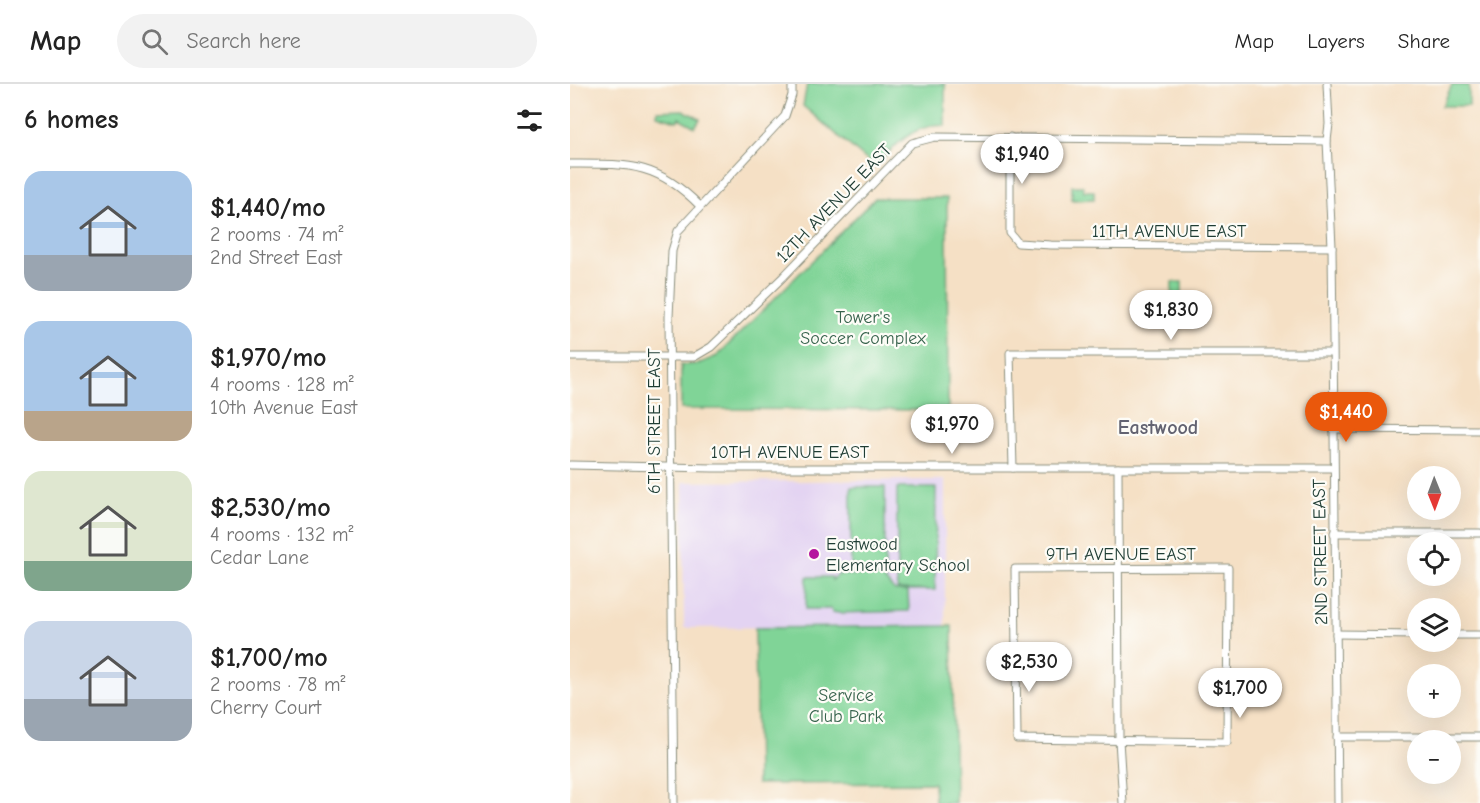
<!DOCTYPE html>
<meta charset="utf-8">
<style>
:root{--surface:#fff;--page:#f2f2f2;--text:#222;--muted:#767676;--line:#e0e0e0;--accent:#ea580c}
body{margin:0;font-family:"Comic Neue",sans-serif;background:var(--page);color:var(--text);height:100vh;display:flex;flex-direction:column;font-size:22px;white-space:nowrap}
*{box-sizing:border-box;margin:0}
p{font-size:20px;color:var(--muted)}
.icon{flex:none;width:33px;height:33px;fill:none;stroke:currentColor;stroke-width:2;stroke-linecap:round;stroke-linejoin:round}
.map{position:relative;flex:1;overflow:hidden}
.drawer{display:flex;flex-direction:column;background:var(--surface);width:570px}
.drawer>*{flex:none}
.needle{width:39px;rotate:179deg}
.buttons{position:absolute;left:837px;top:382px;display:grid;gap:12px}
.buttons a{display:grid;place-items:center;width:54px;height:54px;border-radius:50%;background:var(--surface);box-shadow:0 6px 24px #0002;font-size:30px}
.price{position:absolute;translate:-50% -51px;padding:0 14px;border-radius:21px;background:#fff;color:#222;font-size:20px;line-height:39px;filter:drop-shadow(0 2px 3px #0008)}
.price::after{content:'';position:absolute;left:50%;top:36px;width:18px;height:14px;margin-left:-9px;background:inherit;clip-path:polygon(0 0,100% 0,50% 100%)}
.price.active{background:var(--accent);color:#fff}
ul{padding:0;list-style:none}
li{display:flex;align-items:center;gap:18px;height:150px;padding:0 24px}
li span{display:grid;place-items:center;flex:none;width:168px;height:120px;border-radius:18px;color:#555}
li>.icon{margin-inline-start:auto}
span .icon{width:72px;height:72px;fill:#fffc;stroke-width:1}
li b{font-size:26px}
h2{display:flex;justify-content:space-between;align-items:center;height:72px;padding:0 24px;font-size:26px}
header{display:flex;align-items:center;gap:36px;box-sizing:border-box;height:84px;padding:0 30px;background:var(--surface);border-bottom:2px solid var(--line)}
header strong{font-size:28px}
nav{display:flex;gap:33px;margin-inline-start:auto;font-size:21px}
.search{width:420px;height:54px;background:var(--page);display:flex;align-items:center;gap:15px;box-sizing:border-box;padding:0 21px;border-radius:33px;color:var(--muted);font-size:22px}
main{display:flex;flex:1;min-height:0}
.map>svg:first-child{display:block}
</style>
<header>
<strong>Map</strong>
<div class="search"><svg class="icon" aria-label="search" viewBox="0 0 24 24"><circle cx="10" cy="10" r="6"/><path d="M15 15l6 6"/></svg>Search here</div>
<nav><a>Map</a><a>Layers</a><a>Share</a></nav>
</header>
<main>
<section class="drawer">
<h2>6 homes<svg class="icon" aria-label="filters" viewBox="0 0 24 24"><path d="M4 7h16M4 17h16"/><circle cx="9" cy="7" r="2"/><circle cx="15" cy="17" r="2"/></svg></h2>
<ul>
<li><span style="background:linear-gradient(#a9c7e8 70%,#9aa5b1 0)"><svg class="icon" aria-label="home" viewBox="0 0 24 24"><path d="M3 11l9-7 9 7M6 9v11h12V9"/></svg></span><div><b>$1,440/mo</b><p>2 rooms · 74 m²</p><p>2nd Street East</p></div></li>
<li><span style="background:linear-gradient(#a9c7e8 75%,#b9a48a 0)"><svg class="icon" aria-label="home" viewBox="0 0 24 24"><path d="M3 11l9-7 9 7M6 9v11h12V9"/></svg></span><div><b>$1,970/mo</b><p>4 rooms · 128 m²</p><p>10th Avenue East</p></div></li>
<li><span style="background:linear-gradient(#dfe7d0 75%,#7fa58c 0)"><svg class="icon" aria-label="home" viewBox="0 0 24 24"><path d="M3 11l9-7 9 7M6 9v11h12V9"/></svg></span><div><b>$2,530/mo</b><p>4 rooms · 132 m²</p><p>Cedar Lane</p></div></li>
<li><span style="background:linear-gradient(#c9d6e8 65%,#9aa5b1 0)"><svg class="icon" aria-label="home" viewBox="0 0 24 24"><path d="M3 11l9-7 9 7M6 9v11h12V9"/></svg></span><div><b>$1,700/mo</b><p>2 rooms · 78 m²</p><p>Cherry Court</p></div></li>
</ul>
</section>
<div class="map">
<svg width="910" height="719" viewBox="0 0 910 719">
<rect width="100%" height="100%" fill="#fdfcf7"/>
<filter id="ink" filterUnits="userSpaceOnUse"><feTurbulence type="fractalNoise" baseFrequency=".0167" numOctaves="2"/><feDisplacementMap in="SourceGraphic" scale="12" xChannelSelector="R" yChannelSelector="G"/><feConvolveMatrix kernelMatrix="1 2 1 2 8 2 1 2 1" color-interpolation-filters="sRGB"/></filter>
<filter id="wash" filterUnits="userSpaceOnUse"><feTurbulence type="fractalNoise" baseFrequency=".008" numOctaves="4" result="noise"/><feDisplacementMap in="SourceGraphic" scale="24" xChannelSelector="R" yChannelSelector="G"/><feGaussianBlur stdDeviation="1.35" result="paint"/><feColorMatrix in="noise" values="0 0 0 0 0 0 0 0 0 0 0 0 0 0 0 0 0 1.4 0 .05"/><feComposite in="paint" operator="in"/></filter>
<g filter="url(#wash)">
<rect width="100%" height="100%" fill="#f5e0c5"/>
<polygon fill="#e3d3f2" points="375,396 375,542 114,544 113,398"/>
<g fill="#80d497" stroke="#508866" stroke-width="1.5">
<path d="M 237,0 L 375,0 L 375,42 C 345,38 323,63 305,83 L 233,22 Z"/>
<polygon points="882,1 899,1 899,22 872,22"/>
<polygon points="113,26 130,35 125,43 109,34 107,37 87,31 87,27"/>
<polygon points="502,102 513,102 514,107 524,107 524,115 502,116"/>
<polygon points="305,114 377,114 378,326 111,325 111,281 128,280 147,272"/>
<rect x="602" y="198" width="10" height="14"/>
<rect x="281" y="403" width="34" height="84"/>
<polygon points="327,404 366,404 365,506 327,506"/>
<polygon points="269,490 311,492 325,507 338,507 339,527 269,529 262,528 261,525 236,525 237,493 262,493 262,496"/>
<polygon points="382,542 385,719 365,719 364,699 187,700 185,544"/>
</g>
</g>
<g filter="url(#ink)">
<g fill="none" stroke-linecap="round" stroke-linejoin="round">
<defs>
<g id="minor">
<polyline points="757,0 759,40 757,57 762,163 768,719"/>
<polyline points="440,53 440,149 448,159 481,161 762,163"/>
<path d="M 0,80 C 58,80 87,78 130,122"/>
<polyline points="0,273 124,273 141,263 213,193 342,59 365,53 757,57"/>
<polyline points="763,345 910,346"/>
<polyline points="0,381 143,384 763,384"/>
<polyline points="443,384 440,269 762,269"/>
<polyline points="548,384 549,656 553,719"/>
<polyline points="764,449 910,449"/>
<polygon points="658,484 657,658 447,655 445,485"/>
<polyline points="766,550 848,551"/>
<polyline points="880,551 910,551"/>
<polyline points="767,653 910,653"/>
<polyline points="104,719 99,233 102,167 108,147 215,32 222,11 222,0"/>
</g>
</defs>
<use href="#minor" stroke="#8a8e7c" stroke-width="9"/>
<use href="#minor" stroke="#fff" stroke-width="7"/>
</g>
</g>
<circle fill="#b5179e" stroke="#fdfcf7" stroke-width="2" cx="244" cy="470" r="6"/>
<g text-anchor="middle" stroke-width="4.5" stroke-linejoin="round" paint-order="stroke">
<g font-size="18" fill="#1f3d34" stroke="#fdfcf7">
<text transform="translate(264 119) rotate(-46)" y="6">12TH AVENUE EAST</text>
<text x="599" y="153">11TH AVENUE EAST</text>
<text transform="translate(84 337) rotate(-90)" y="6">6TH STREET EAST</text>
<text x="220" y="374">10TH AVENUE EAST</text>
<text transform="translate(750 468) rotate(-91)" y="6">2ND STREET EAST</text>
<text x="551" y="476">9TH AVENUE EAST</text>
</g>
<g font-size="18" fill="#37634d" stroke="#fdfcf7">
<text x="293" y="239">Tower's<tspan x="293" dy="21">Soccer Complex</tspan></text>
<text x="276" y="617">Service<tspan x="276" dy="21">Club Park</tspan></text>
</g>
<g font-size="18" fill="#1f3d34" stroke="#fdfcf7" text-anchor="start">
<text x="256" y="466">Eastwood<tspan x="256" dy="21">Elementary School</tspan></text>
</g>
<g font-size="20" font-weight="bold" fill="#636371" stroke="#fdfcf7">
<text x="588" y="350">Eastwood</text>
</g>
</g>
</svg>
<div class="buttons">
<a><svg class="needle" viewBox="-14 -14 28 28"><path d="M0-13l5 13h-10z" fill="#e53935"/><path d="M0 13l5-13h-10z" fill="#767676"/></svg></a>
<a><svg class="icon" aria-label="locate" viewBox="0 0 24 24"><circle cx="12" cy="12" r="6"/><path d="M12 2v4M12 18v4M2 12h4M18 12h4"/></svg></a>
<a><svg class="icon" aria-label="layers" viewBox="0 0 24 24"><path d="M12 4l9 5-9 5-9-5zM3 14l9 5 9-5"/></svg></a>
<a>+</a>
<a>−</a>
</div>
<b class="price" style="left:452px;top:101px">$1,940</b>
<b class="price" style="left:601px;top:257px">$1,830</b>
<b class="price active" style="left:776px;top:359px">$1,440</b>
<b class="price" style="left:382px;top:371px">$1,970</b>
<b class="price" style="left:459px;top:609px">$2,530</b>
<b class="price" style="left:670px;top:635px">$1,700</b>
</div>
</main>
